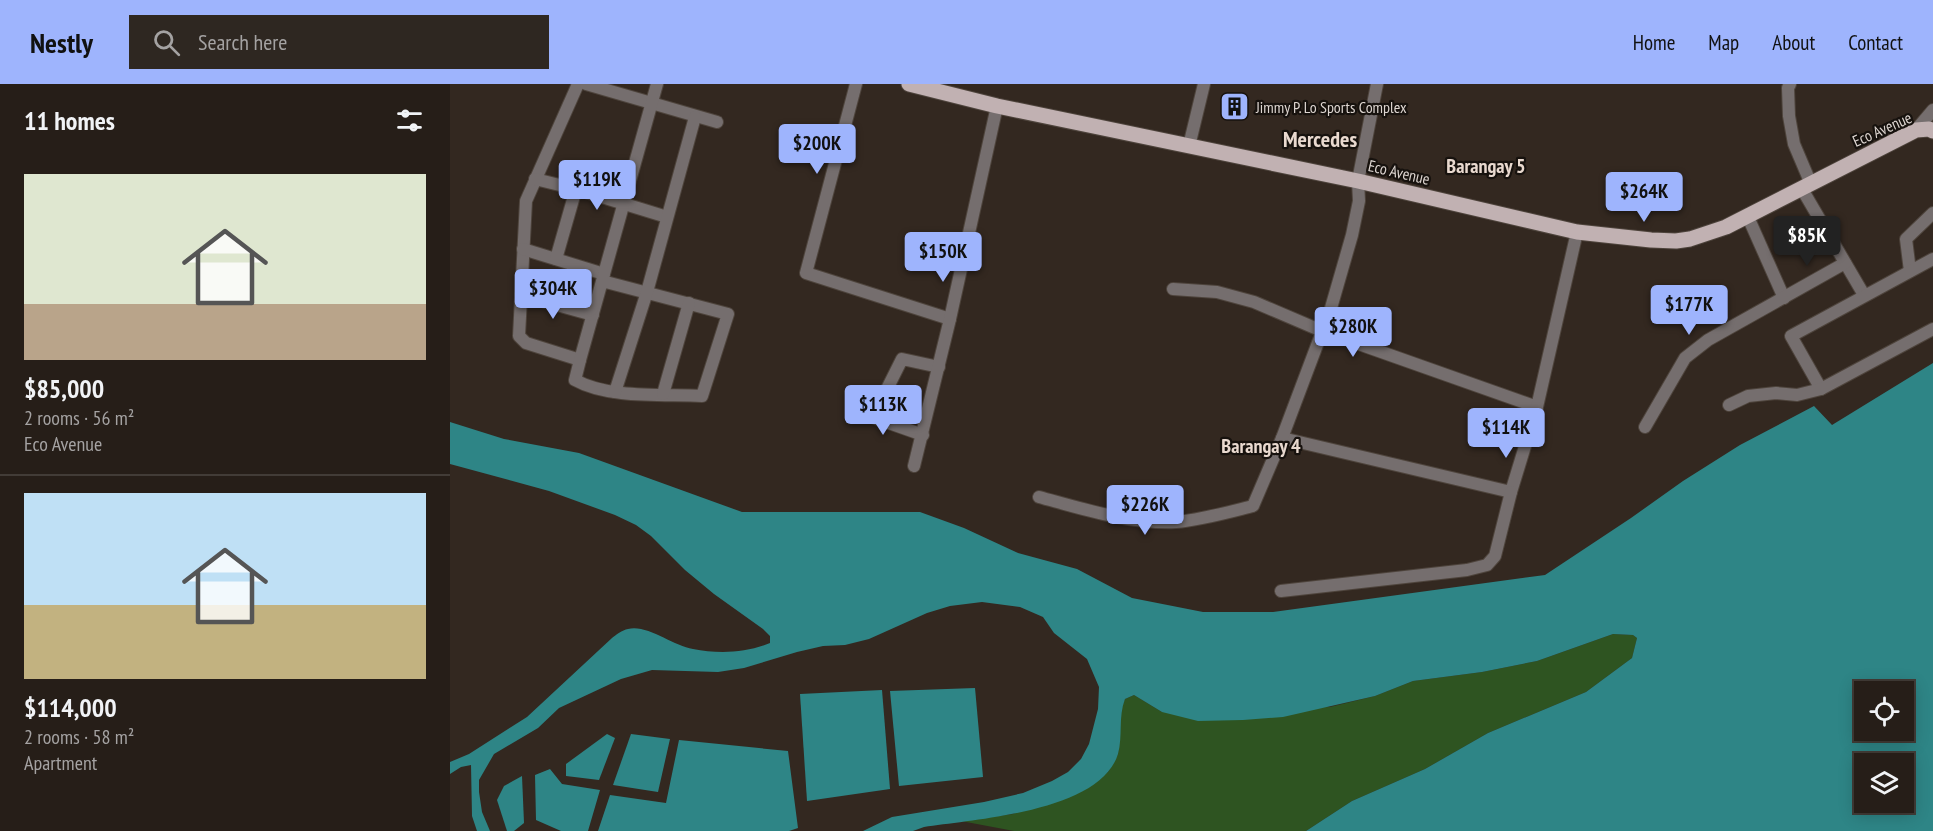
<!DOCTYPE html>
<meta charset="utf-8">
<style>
:root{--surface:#261e18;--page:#2e2721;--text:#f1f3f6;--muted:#a4a2a2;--line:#423c37;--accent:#9eb4fd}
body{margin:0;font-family:"PT Sans Narrow",sans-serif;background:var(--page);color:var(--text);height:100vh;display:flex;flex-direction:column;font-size:22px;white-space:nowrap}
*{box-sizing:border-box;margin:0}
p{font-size:20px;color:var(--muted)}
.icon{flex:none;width:33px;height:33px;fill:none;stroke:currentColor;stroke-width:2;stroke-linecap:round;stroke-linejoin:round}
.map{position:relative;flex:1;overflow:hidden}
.drawer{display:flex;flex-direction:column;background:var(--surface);width:450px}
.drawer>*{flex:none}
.buttons{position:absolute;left:1404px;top:597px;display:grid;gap:12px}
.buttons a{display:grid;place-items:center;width:60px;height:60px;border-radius:0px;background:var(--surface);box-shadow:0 3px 15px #0003,0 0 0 2px var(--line);font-size:30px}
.price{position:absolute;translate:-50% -51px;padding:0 14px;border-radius:6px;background:var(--accent);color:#111;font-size:20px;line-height:39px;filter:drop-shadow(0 2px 3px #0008)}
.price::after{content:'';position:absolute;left:50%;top:36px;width:18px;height:14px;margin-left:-9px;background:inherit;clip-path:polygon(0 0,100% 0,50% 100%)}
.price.on{background:#222;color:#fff}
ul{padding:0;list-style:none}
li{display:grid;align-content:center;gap:12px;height:318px;padding:0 24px}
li+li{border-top:2px solid var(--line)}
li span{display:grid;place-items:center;height:186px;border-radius:0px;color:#555}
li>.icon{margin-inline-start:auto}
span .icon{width:108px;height:108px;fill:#fffc;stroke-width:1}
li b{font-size:26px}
h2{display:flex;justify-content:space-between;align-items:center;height:72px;padding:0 24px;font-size:26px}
header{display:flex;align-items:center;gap:36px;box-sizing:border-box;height:84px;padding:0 30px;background:var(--accent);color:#111}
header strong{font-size:28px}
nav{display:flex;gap:33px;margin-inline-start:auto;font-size:21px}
.search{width:420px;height:54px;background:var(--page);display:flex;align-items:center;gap:15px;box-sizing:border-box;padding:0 21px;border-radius:0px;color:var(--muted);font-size:22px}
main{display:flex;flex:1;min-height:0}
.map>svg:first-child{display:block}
</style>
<header>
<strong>Nestly</strong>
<div class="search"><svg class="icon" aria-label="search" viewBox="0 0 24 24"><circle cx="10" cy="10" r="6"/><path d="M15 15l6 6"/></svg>Search here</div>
<nav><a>Home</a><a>Map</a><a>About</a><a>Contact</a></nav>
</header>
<main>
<section class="drawer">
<h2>11 homes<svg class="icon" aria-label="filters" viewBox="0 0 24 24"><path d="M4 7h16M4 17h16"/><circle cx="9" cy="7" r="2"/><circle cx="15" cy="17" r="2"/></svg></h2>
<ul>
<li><span style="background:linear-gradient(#dfe7d0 70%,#b9a48a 0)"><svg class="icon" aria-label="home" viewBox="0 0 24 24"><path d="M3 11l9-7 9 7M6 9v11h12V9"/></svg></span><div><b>$85,000</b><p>2 rooms · 56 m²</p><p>Eco Avenue</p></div></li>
<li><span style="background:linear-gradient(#bfe0f5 60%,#c2b280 0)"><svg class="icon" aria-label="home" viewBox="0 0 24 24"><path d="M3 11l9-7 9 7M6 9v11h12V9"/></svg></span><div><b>$114,000</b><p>2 rooms · 58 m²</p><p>Apartment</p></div></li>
</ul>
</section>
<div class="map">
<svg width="1483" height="747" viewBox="0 0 1483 747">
<rect width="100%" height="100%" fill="#332820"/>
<polygon fill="#2e5421" points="1163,550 1183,551 1187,554 1182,574 1136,608 1038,649 975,685 902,717 856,747 564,747 511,737 563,730 658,688 668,670 671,625 675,615 684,611 712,628 880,623 925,612 963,597 1032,588 1087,577"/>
<g fill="#2e8586" fill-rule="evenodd">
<path d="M 1483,279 L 1483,747 L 856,747 L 902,717 L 975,685 L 1038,649 L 1136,608 L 1182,574 L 1187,554 L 1183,551 L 1163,550 L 1087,577 L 1032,588 L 963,597 L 925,612 L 833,633 L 793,636 L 748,637 L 712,628 L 684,611 L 675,615 C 668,633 673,652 668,670 C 650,728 525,735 474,743 L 463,747 L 413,747 L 442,733 L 534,718 L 573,709 L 602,697 L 618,688 L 631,675 L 639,660 L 648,625 L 649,603 L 637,575 L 604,549 L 593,533 L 570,523 L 532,518 L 500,522 L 477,529 L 419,555 L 395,561 L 373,562 L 347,568 L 294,584 L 268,588 L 202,586 L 171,595 L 109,624 L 88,644 L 44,670 L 29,696 L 29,708 L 32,728 L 40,747 L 27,747 L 22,732 L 21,681 L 11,683 L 0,690 L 0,678 L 19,670 L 77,633 L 162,554 C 166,551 172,546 178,545 C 197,540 223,562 243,565 C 268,570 297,569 320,559 L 320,552 L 313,545 L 264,510 L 235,486 L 201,452 L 186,441 L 165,431 L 99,407 L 0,380 L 0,338 L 54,355 L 129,369 L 292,428 L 470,428 L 514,444 L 568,469 L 627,485 L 682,514 L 753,528 L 823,528 L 1095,491 L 1181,434 L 1233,397 L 1290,361 L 1364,322 L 1382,341 ZM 1414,608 L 1454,608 L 1454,646 L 1414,646 ZM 1414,680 L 1454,680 L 1454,718 L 1414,718 Z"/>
<polygon points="525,604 533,693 449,702 440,607"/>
<polygon points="432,606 440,705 357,717 350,610"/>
<polygon points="157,650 165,654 149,696 116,692 116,680"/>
<polygon points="181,650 220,655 208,708 163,701"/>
<polygon points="229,656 338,667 348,744 339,747 148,747 160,711 216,719"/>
<polygon points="100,685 112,700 150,706 138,747 111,747 86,736 85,691"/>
<polygon points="72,692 74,739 64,747 57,747 47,716 54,702"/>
</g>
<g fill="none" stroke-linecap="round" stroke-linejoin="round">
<defs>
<g id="minor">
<polyline points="128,0 76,117 69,252 76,259 130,276"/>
<polyline points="136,0 267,38"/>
<polyline points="406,0 356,189 500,235"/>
<polyline points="1340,0 1338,4 1339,32 1344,60 1361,100"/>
<polyline points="1466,46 1483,26"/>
<polyline points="739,62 754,0"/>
<polyline points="85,95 126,105 217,133"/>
<polyline points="1352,105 1414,211"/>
<polyline points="1298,133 1334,214"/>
<polyline points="73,165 154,190"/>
<polyline points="106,175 126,105"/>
<polyline points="1460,187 1456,155 1483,129"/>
<path d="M 152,197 L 278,230 L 252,312 C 214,310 159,315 125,296 L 130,276 L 207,0"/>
<polyline points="723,205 767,208 804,218 872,247 1087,323"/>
<polyline points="71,211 143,231"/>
<polyline points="1371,305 1341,252 1483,175"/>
<polyline points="165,308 197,208 245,33"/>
<polyline points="213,310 239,219"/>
<polyline points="1279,321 1298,312 1326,309 1347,311 1371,305 1483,245"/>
<polyline points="402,326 473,351"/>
<polyline points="423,333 452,275 489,283"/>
<polyline points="1195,343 1235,274 1258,256 1395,179"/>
<polyline points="832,354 1061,408 1087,323 1127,148"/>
<polyline points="464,382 500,235 547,22"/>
<path d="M 589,413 C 633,425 679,440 726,438 C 751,436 779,428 803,422 L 832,354 L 881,224 L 902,151 L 909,117 L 908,97 L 927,0"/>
<polyline points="831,507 1017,486 1037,481 1045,472 1061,408"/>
</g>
<polyline id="major" points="459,0 547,22 908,97 1127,148 1201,156 1226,157 1240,155 1276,143 1466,46 1479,45 1483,47"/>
</defs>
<use href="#minor" stroke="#4e443c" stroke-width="14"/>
<use href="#major" stroke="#4e443c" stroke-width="17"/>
<use href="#minor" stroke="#756e6e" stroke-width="12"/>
<use href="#major" stroke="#c1b1b2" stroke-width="15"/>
</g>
<defs>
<symbol id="building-square" viewBox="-11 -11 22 22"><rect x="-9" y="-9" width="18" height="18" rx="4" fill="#9eb4fd" stroke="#17120e"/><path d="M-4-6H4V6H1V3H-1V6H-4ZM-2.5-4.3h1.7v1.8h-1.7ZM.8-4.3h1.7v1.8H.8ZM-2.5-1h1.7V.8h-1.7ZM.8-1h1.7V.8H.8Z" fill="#111"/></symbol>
</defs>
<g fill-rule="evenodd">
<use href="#building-square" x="768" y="6" width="33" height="33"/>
</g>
<g text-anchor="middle" stroke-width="4.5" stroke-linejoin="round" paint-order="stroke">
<g font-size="16" fill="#ded6d1" stroke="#17120e" text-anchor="start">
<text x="806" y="29">Jimmy P. Lo Sports Complex</text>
</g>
<g font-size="16" fill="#ded6d1" stroke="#17120e">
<text transform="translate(1432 45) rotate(-24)" y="6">Eco Avenue</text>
<text transform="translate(949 88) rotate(13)" y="6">Eco Avenue</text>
</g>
<g font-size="20" font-weight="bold" fill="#e9d9cf" stroke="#17120e">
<text x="1036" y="89">Barangay 5</text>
<text x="811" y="369">Barangay 4</text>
</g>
<g font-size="22" font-weight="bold" fill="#e9d9cf" stroke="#17120e">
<text x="870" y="63">Mercedes</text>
</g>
</g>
</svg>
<div class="buttons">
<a><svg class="icon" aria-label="locate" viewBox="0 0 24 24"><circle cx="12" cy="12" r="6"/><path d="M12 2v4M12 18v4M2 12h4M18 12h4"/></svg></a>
<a><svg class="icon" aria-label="layers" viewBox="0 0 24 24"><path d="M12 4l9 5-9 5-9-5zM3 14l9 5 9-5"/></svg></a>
</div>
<b class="price" style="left:367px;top:91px">$200K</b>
<b class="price" style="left:147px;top:127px">$119K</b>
<b class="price" style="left:1194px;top:139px">$264K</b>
<b class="price on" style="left:1357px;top:183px">$85K</b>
<b class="price" style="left:493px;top:199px">$150K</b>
<b class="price" style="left:103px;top:236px">$304K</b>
<b class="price" style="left:1239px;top:252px">$177K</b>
<b class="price" style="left:903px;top:274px">$280K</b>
<b class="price" style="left:433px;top:352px">$113K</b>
<b class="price" style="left:1056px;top:375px">$114K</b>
<b class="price" style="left:695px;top:452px">$226K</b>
</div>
</main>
